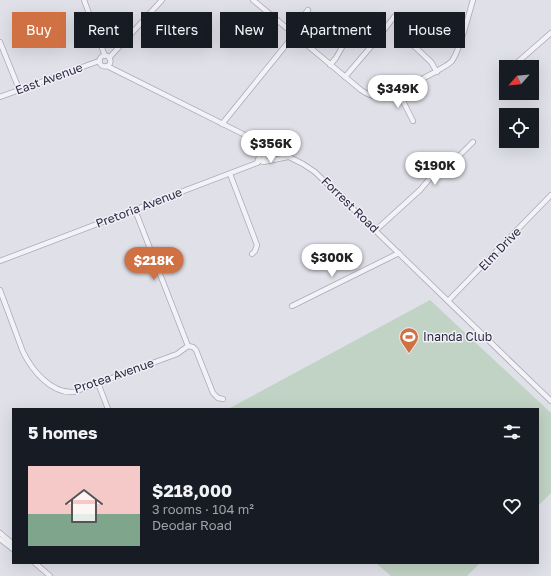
<!DOCTYPE html>
<meta charset="utf-8">
<style>
:root{--surface:#171b24;--page:#242831;--text:#f1f3f6;--muted:#9ea1a6;--line:#363941;--accent:#d07143}
body{margin:0;font-family:"Golos Text",sans-serif;background:var(--page);color:var(--text);height:100vh;display:flex;flex-direction:column;font-size:15px;white-space:nowrap}
*{box-sizing:border-box;margin:0}
p{font-size:13px;color:var(--muted)}
.icon{flex:none;width:22px;height:22px;fill:none;stroke:currentColor;stroke-width:2;stroke-linecap:round;stroke-linejoin:round}
.map{position:relative;flex:1;overflow:hidden}
.panel{position:absolute;left:12px;top:408px;width:527px;height:156px;display:flex;flex-direction:column;background:var(--surface);border-radius:0px;box-shadow:0 4px 16px #0002}
.panel>*{flex:none}
.guide{position:absolute;left:12px;top:12px;width:527px;height:36px;display:flex;gap:8px}
.needle{width:26px;rotate:243deg}
.tools{position:absolute;left:499px;top:60px;display:grid;gap:8px}
.tools a{display:grid;place-items:center;width:40px;height:40px;border-radius:0px;background:var(--surface);box-shadow:0 4px 16px #0002;font-size:20px}
.price{position:absolute;translate:-50% -34px;padding:0 9px;border-radius:14px;background:#fff;color:#222;font-size:13px;line-height:26px;filter:drop-shadow(0 1px 2px #0008)}
.price::after{content:'';position:absolute;left:50%;top:24px;width:12px;height:9px;margin-left:-6px;background:inherit;clip-path:polygon(0 0,100% 0,50% 100%)}
.price.selected{background:var(--accent);color:#fff}
ul{padding:0;list-style:none}
li{display:flex;align-items:center;gap:12px;height:100px;padding:0 16px}
li+li{border-top:1px solid var(--line)}
li span{display:grid;place-items:center;flex:none;width:112px;height:80px;border-radius:0px;color:#555}
li>.icon{margin-inline-start:auto}
span .icon{width:48px;height:48px;fill:#fffc;stroke-width:1}
li b{font-size:17px}
h2{display:flex;justify-content:space-between;align-items:center;height:48px;padding:0 16px;font-size:17px}
.pill{padding:0 14px;border-radius:0px;background:var(--surface);box-shadow:0 4px 16px #0002;font-size:14px;line-height:36px}
.pill.selected{background:var(--accent);color:#fff}
.map>svg:first-child{display:block}
</style>
<div class="map">
<svg width="551" height="576" viewBox="0 0 551 576">
<rect width="100%" height="100%" fill="#e0e0e9"/>
<g fill="#c1d3c5">
<polygon points="430,300 551,413 551,493 538,506 538,409 228,409"/>
<polygon points="376,563 480,563 467,576 391,576"/>
</g>
<g fill="none" stroke-linecap="round" stroke-linejoin="round">
<defs>
<g id="street">
<polyline points="84,0 105,56"/>
<path d="M 253,0 L 361,90 C 368,95 376,98 385,96 C 394,94 447,67 452,61 C 461,48 468,16 473,0"/>
<polyline points="291,32 308,10"/>
<polyline points="0,42 19,89"/>
<polyline points="414,46 431,62 437,72"/>
<circle cx="105" cy="61" r="5.5"/>
<polyline points="109,58 162,0"/>
<polyline points="330,65 336,58 350,33"/>
<polyline points="107,66 303,164 315,172 551,401"/>
<polyline points="512,67 551,33"/>
<polyline points="345,77 374,43 394,17"/>
<polyline points="398,91 413,121"/>
<polyline points="0,97 99,61"/>
<polyline points="222,124 294,35"/>
<polyline points="263,162 288,157"/>
<polyline points="257,163 260,154 258,141"/>
<polyline points="230,174 257,245 255,251 252,254"/>
<polyline points="135,210 188,346 193,347 196,350 213,393 218,398 223,399"/>
<polyline points="376,230 420,190 437,170 460,155 473,142"/>
<polyline points="0,261 257,163 275,150"/>
<path d="M 0,290 L 23,352 C 32,370 51,394 74,392 L 177,354 L 188,346"/>
<polyline points="448,301 551,195"/>
<polyline points="292,306 399,253"/>
<polyline points="98,383 108,409"/>
<polyline points="0,533 13,544"/>
<polyline points="0,539 13,549"/>
<polyline points="35,563 50,576"/>
</g>
</defs>
<use href="#street" stroke="#aaa9b6" stroke-width="6"/>
<use href="#street" stroke="#f3f2f7" stroke-width="4.5"/>
</g>
<defs>
<symbol id="stadium-pin" viewBox="-11 -11 22 30"><path d="M0 17L-7.5 6A9.5 9.5 0 1 1 7.5 6Z" fill="#d07143" stroke="#f0eff6"/><path d="M0-5a6.5 5 0 1 0 0 10a6.5 5 0 1 0 0-10ZM-3.5-1.8h7v3.6h-7Z" fill="#fff"/></symbol>
</defs>
<g fill-rule="evenodd">
<use href="#stadium-pin" x="398" y="326" width="22" height="30"/>
</g>
<g text-anchor="middle" stroke-width="3" stroke-linejoin="round" paint-order="stroke">
<g font-size="12" fill="#2b2840" stroke="#f0eff6">
<text transform="translate(49 79) rotate(-20)" y="4">East Avenue</text>
<text transform="translate(350 205) rotate(44)" y="4">Forrest Road</text>
<text transform="translate(139 208) rotate(-21)" y="4">Pretoria Avenue</text>
<text transform="translate(500 249) rotate(-46)" y="4">Elm Drive</text>
<text transform="translate(114 376) rotate(-19)" y="4">Protea Avenue</text>
</g>
<g font-size="12" fill="#2b2840" stroke="#f0eff6" text-anchor="start">
<text x="423" y="341">Inanda Club</text>
</g>
</g>
</svg>
<div class="tools">
<a><svg class="needle" viewBox="-14 -14 28 28"><path d="M0-13l5 13h-10z" fill="#e53935"/><path d="M0 13l5-13h-10z" fill="#9ea1a6"/></svg></a>
<a><svg class="icon" aria-label="locate" viewBox="0 0 24 24"><circle cx="12" cy="12" r="6"/><path d="M12 2v4M12 18v4M2 12h4M18 12h4"/></svg></a>
</div>
<b class="price" style="left:398px;top:109px">$349K</b>
<b class="price" style="left:271px;top:164px">$356K</b>
<b class="price" style="left:435px;top:186px">$190K</b>
<b class="price" style="left:332px;top:278px">$300K</b>
<b class="price selected" style="left:154px;top:281px">$218K</b>
<div class="guide">
<a class="pill selected">Buy</a>
<a class="pill">Rent</a>
<a class="pill">Filters</a>
<a class="pill">New</a>
<a class="pill">Apartment</a>
<a class="pill">House</a>
</div>
<section class="panel">
<h2>5 homes<svg class="icon" aria-label="filters" viewBox="0 0 24 24"><path d="M4 7h16M4 17h16"/><circle cx="9" cy="7" r="2"/><circle cx="15" cy="17" r="2"/></svg></h2>
<ul>
<li><span style="background:linear-gradient(#f6c9c9 60%,#7fa58c 0)"><svg class="icon" aria-label="home" viewBox="0 0 24 24"><path d="M3 11l9-7 9 7M6 9v11h12V9"/></svg></span><div><b>$218,000</b><p>3 rooms · 104 m²</p><p>Deodar Road</p></div><svg class="icon" aria-label="heart" viewBox="0 0 24 24"><path d="M12 20l-8-8c-3-5 5-10 8-4 3-6 11-1 8 4z"/></svg></li>
</ul>
</section>
</div>
